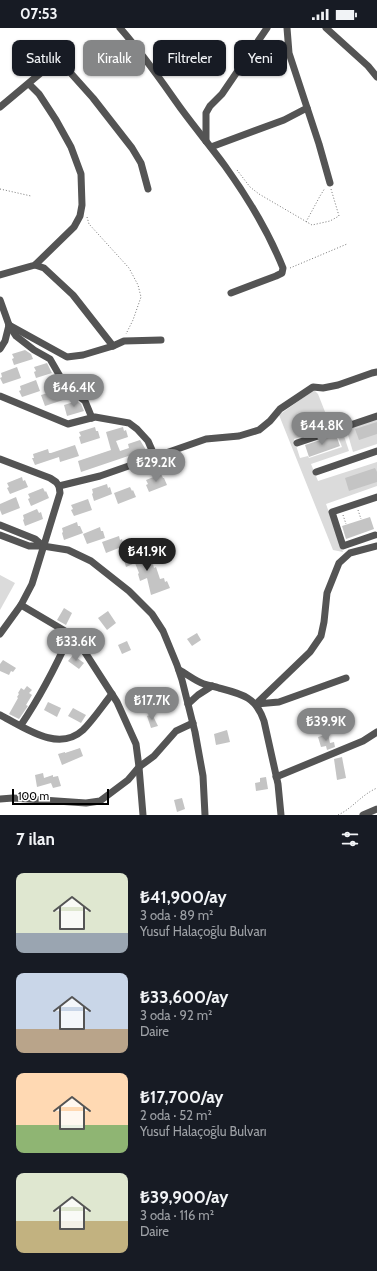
<!DOCTYPE html>
<html lang="tr">
<meta charset="utf-8">
<style>
:root{--surface:#171b24;--page:#20242c;--text:#f1f3f6;--muted:#9ea1a6;--accent:#858687}
body{margin:0;font-family:Cabin,sans-serif;background:var(--page);color:var(--text);height:100vh;display:flex;flex-direction:column;font-size:15px;white-space:nowrap}
*{box-sizing:border-box;margin:0}
p{font-size:13px;color:var(--muted)}
.icon{flex:none;width:22px;height:22px;fill:none;stroke:currentColor;stroke-width:2;stroke-linecap:round;stroke-linejoin:round}
.map{position:relative;height:787px;overflow:hidden}
.details{display:flex;flex-direction:column;background:var(--surface);flex:1}
.details>*{flex:none}
.guide{position:absolute;left:12px;top:12px;width:353px;height:36px;display:flex;gap:8px}
.scale{position:absolute;left:12px;bottom:10px;width:97px;box-sizing:border-box;padding-left:4px;border:2px solid #000;border-top:0;font-size:11px;line-height:14px;white-space:nowrap;color:#000;-webkit-text-stroke:3px #fff;paint-order:stroke}
.price{position:absolute;translate:-50% -34px;padding:0 9px;border-radius:14px;background:var(--accent);color:#fff;font-size:13px;line-height:26px;filter:drop-shadow(0 1px 2px #0008)}
.price::after{content:'';position:absolute;left:50%;top:24px;width:12px;height:9px;margin-left:-6px;background:inherit;clip-path:polygon(0 0,100% 0,50% 100%)}
.price.current{background:#222;color:#fff}
ul{padding:0;list-style:none}
li{display:flex;align-items:center;gap:12px;height:100px;padding:0 16px}
li span{display:grid;place-items:center;flex:none;width:112px;height:80px;border-radius:8px;color:#555}
li>.icon{margin-inline-start:auto}
span .icon{width:48px;height:48px;fill:#fffc;stroke-width:1}
li b{font-size:17px}
h2{display:flex;justify-content:space-between;align-items:center;height:48px;padding:0 16px;font-size:17px}
.tag{padding:0 14px;border-radius:8px;background:var(--surface);box-shadow:0 1px 3px #0004;font-size:14px;line-height:36px}
.tag.current{background:var(--accent);color:#fff}
.status{display:flex;justify-content:space-between;align-items:center;height:28px;padding:0 20px;background:var(--surface);direction:ltr}
.status svg{height:11px;fill:currentColor}
.map>svg:first-child{display:block}
</style>
<div class="status"><b>07:53</b><svg viewBox="0 0 49 12"><path d="M0 12V9h3v3zM5 12V6h3v6zM10 12V3h3v9zM15 12V0h3v12zM26 1h20v11H26zM47 4h2v5h-2z"/></svg></div>
<div class="map">
<svg width="377" height="787" viewBox="0 0 377 787">
<rect width="100%" height="100%" fill="#fff"/>
<g fill="#dbdbdb">
<polygon points="314,362 318,366 331,399 294,411 300,430 308,428 309,430 342,419 336,404 342,402 349,423 311,436 318,453 377,434 377,458 326,476 343,524 333,522 279,387"/>
<polygon points="377,389 377,416 353,424 346,400"/>
<polygon points="0,547 15,555 0,582"/>
</g>
<g fill="#c4c4c4">
<polygon points="25,322 31,326 33,331 14,337 12,331 14,330 12,326"/>
<polygon points="47,335 52,345 36,350 34,344 36,343 34,339"/>
<polygon points="17,339 21,350 3,356 0,350 2,349 1,345"/>
<polygon points="36,352 40,363 22,369 19,363 21,362 20,358"/>
<polygon points="58,362 59,366 61,365 63,372 45,378 41,367"/>
<polygon points="77,373 81,376 84,383 67,388 64,377"/>
<polygon points="377,394 377,406 359,412 355,401"/>
<polygon points="95,399 96,403 98,403 100,410 81,416 79,409 81,408 79,404"/>
<polygon points="123,399 124,403 126,402 128,409 116,413 120,423 129,420 128,416 140,412 146,422 81,444 78,433 111,422 106,404"/>
<polygon points="336,407 340,418 309,429 305,417"/>
<polygon points="75,417 79,428 60,434 59,429 35,437 32,430 34,430 33,426 48,421 49,425 51,425"/>
<polygon points="375,440 377,444 377,454 349,463 345,450"/>
<polygon points="161,446 163,450 164,450 167,457 149,464 146,457 148,456 146,452"/>
<polygon points="22,449 23,453 25,452 28,459 10,466 7,460 9,459 7,455"/>
<polygon points="107,456 108,460 110,459 112,466 94,473 92,466 93,465 92,461"/>
<polygon points="130,459 132,463 133,462 136,469 118,476 114,465"/>
<polygon points="43,460 45,464 46,463 49,470 31,478 28,471 30,470 28,466"/>
<polygon points="16,469 20,480 2,487 0,482 0,476"/>
<polygon points="88,471 92,482 74,488 71,482 73,481 71,477"/>
<polygon points="37,481 39,485 41,484 43,491 25,498 23,492 24,491 23,487"/>
<polygon points="370,489 374,501 346,511 342,498"/>
<polygon points="77,494 78,498 80,498 83,505 64,512 62,505 63,504 62,500"/>
<polygon points="100,499 101,503 103,503 105,510 87,516 83,506"/>
<polygon points="119,508 120,512 122,511 124,518 106,525 102,514"/>
<polygon points="139,522 140,526 142,525 147,538 153,536 154,540 156,539 160,551 164,550 165,554 167,553 170,560 151,567 147,550 140,553 138,546 139,545 135,535 126,539 124,532 125,531 124,527"/>
<polygon points="64,580 72,585 66,597 57,592"/>
<polygon points="108,583 116,595 107,602 98,590"/>
<polygon points="197,605 201,612 192,618 187,611"/>
<polygon points="127,613 131,622 122,626 118,617"/>
<polygon points="73,627 84,635 79,641 68,633"/>
<polygon points="3,632 16,640 13,644 11,643 9,647 0,643 0,636"/>
<polygon points="27,658 32,662 29,665 32,667 26,677 28,678 19,691 9,686 18,670 17,669 19,666 18,665 21,660 24,662"/>
<polygon points="48,674 61,680 57,689 44,682"/>
<polygon points="73,680 86,687 81,695 68,688"/>
<polygon points="152,686 158,698 151,700 147,688"/>
<polygon points="227,702 230,714 216,717 214,706"/>
<polygon points="328,706 330,715 334,714 335,719 327,722 326,718 321,719 318,709"/>
<polygon points="80,720 83,728 62,737 58,726 65,724 65,725"/>
<polygon points="342,729 346,750 337,752 334,731"/>
<polygon points="43,745 44,750 53,747 53,749 58,748 61,758 53,760 51,755 37,759 35,747"/>
<polygon points="266,749 268,761 256,763 255,755 260,754 260,750"/>
<polygon points="182,770 185,781 177,784 174,772"/>
</g>
<g fill="none" stroke-linecap="round" stroke-linejoin="round">
<g stroke="#767676" stroke-width="1" stroke-dasharray="1 2" stroke-linecap="butt">
<polyline points="237,142 250,159 259,166 312,197 330,193 339,188 331,161"/>
<polyline points="0,161 31,168"/>
<polyline points="87,189 89,196 129,240 138,257 141,269 133,292 126,306"/>
<polyline points="306,194 320,168 325,160"/>
<polyline points="290,240 347,216"/>
<polyline points="358,482 361,491"/>
<polyline points="343,487 346,496"/>
<path d="M 338,787 C 353,780 361,767 377,760"/>
</g>
<g stroke="#545454" stroke-width="7">
<path d="M 120,0 C 143,26 162,54 182,82 C 196,101 211,119 225,138 C 248,170 268,203 283,240 L 282,245 L 276,248 L 231,265"/>
<polyline points="287,0 289,25 319,116 330,155"/>
<polyline points="326,0 368,38 377,49"/>
<polyline points="0,79 55,33 59,32 93,70 132,120 141,135 148,161"/>
<polyline points="206,113 206,85 210,78 222,66 267,0"/>
<polyline points="211,119 284,92 307,80"/>
<polyline points="35,237 44,240 73,267 113,318"/>
<polyline points="0,247 35,237 74,199 80,188 82,177 81,146 71,119 56,92 39,66 29,56"/>
<polyline points="0,272 9,297 5,313 0,321"/>
<polyline points="9,297 67,329 83,327 113,318 124,313 161,312"/>
<polyline points="9,297 16,308 34,322 50,331 65,357 85,373 92,390"/>
<polyline points="0,368 68,396 95,389 129,395 137,401 148,413 155,429"/>
<polyline points="297,415 377,388"/>
<polyline points="0,431 50,450 56,454 59,458"/>
<polyline points="316,444 377,423"/>
<polyline points="59,458 100,448 206,411 239,408 259,402 270,393 280,381 313,359 323,360 338,357 372,345 377,344"/>
<polyline points="0,497 35,511 43,518"/>
<polyline points="0,507 29,518 43,518 68,522 91,533 129,563 152,586 163,603 177,637 182,652 195,704 203,748 205,787"/>
<polyline points="375,507 343,518 332,484 377,469"/>
<polyline points="21,577 65,603 79,615 117,674 136,716 139,739 143,787"/>
<polyline points="0,606 21,577 32,556 60,465 59,458"/>
<path d="M 179,642 C 187,646 195,653 204,656 C 208,658 214,658 219,660 C 242,666 256,669 264,693 L 278,756 L 281,787"/>
<polyline points="346,650 279,674 256,676 310,624 321,608 324,594 327,565 339,535 350,525 377,518"/>
<polyline points="188,676 198,667 212,658"/>
<path d="M 0,687 C 24,699 58,725 83,702 C 94,691 103,677 112,666"/>
<path d="M 21,697 C 40,669 56,638 70,607"/>
<polyline points="276,749 363,713 377,704"/>
<polyline points="0,771 13,770 86,775 100,773 128,752 139,739 154,728 176,703 193,695"/>
<polyline points="363,787 377,781"/>
</g>
</g>
</svg>
<div class="scale">100 m</div>
<b class="price" style="left:74px;top:380px">₺46.4K</b>
<b class="price" style="left:322px;top:418px">₺44.8K</b>
<b class="price" style="left:156px;top:455px">₺29.2K</b>
<b class="price current" style="left:147px;top:544px">₺41.9K</b>
<b class="price" style="left:76px;top:634px">₺33.6K</b>
<b class="price" style="left:152px;top:693px">₺17.7K</b>
<b class="price" style="left:326px;top:714px">₺39.9K</b>
<div class="guide">
<a class="tag">Satılık</a>
<a class="tag current">Kiralık</a>
<a class="tag">Filtreler</a>
<a class="tag">Yeni</a>
</div>
</div>
<section class="details">
<h2>7 ilan<svg class="icon" aria-label="filters" viewBox="0 0 24 24"><path d="M4 7h16M4 17h16"/><circle cx="9" cy="7" r="2"/><circle cx="15" cy="17" r="2"/></svg></h2>
<ul>
<li><span style="background:linear-gradient(#dfe7d0 75%,#9aa5b1 0)"><svg class="icon" aria-label="home" viewBox="0 0 24 24"><path d="M3 11l9-7 9 7M6 9v11h12V9"/></svg></span><div><b>₺41,900/ay</b><p>3 oda · 89 m²</p><p>Yusuf Halaçoğlu Bulvarı</p></div></li>
<li><span style="background:linear-gradient(#c9d6e8 70%,#b9a48a 0)"><svg class="icon" aria-label="home" viewBox="0 0 24 24"><path d="M3 11l9-7 9 7M6 9v11h12V9"/></svg></span><div><b>₺33,600/ay</b><p>3 oda · 92 m²</p><p>Daire</p></div></li>
<li><span style="background:linear-gradient(#ffd9b3 65%,#8fb573 0)"><svg class="icon" aria-label="home" viewBox="0 0 24 24"><path d="M3 11l9-7 9 7M6 9v11h12V9"/></svg></span><div><b>₺17,700/ay</b><p>2 oda · 52 m²</p><p>Yusuf Halaçoğlu Bulvarı</p></div></li>
<li><span style="background:linear-gradient(#dfe7d0 60%,#c2b280 0)"><svg class="icon" aria-label="home" viewBox="0 0 24 24"><path d="M3 11l9-7 9 7M6 9v11h12V9"/></svg></span><div><b>₺39,900/ay</b><p>3 oda · 116 m²</p><p>Daire</p></div></li>
</ul>
</section>
